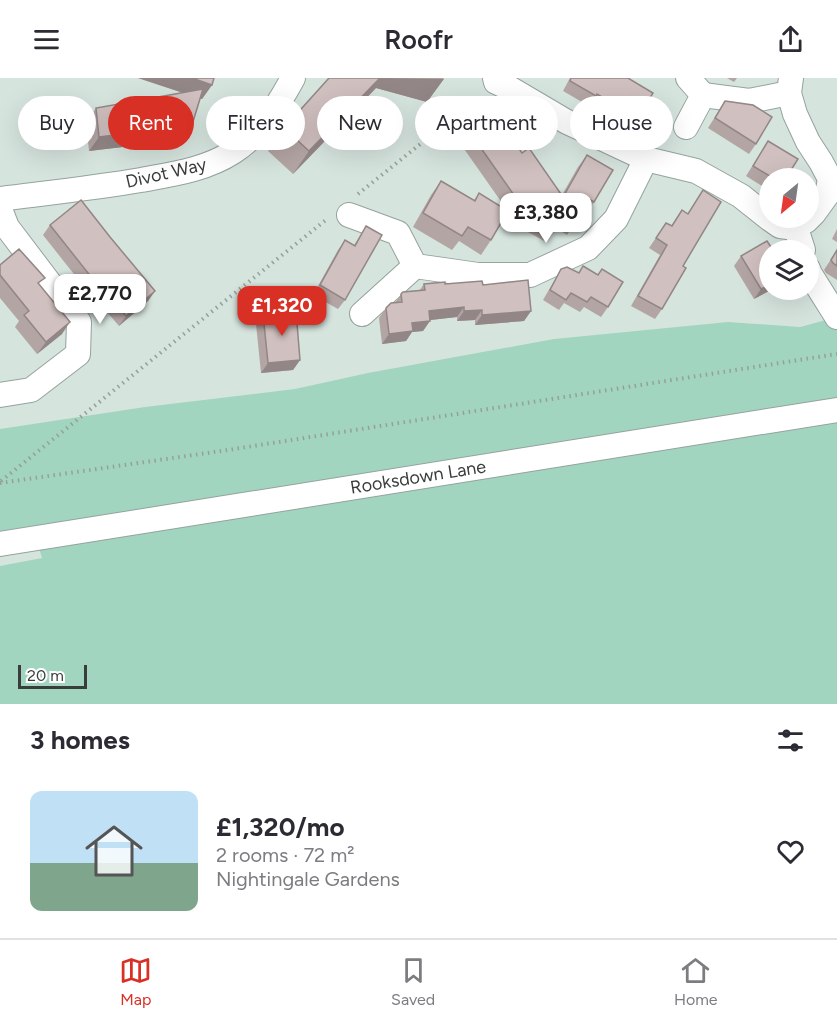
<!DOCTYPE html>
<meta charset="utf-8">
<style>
:root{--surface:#fff;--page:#f7f7f7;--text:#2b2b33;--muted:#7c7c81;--line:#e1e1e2;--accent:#d93025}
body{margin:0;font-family:Figtree,sans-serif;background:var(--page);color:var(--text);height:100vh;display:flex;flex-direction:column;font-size:22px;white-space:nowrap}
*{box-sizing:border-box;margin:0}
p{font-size:20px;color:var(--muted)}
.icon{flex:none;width:33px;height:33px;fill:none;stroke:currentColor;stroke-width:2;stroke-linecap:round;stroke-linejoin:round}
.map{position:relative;height:626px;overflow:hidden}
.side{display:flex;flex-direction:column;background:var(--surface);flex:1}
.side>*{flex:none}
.hud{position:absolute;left:18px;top:18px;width:801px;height:54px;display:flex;gap:12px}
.needle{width:39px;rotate:209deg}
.fabs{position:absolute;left:759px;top:90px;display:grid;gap:12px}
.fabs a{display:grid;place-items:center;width:60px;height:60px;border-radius:50%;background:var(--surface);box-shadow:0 6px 24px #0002;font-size:30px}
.scale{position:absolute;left:18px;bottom:15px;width:69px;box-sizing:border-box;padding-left:6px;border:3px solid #393e3c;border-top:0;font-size:16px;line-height:21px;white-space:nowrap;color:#393e3c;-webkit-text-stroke:4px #fff;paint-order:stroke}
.price{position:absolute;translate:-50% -51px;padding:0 14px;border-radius:12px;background:#fff;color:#222;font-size:20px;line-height:39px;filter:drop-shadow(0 2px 3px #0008)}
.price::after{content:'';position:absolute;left:50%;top:36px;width:18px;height:14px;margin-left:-9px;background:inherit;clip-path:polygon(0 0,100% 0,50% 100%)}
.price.on{background:var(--accent);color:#fff}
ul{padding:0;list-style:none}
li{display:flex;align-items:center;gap:18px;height:150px;padding:0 30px}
li span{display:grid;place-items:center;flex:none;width:168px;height:120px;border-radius:12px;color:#555}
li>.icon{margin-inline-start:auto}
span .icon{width:72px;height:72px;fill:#fffc;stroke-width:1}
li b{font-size:26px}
h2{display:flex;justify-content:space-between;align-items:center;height:72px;padding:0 30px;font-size:26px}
.chip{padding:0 21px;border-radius:27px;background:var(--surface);box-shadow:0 6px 24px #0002;font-size:21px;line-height:54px}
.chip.on{background:var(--accent);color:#fff}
header{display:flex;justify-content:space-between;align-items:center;height:78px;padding:0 30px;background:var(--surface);font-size:27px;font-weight:600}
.tabs{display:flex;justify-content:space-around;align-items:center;height:84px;border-top:2px solid var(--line);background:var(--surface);font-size:16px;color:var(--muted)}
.tabs a{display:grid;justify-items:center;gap:3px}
.tabs .on{color:var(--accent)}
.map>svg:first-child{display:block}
</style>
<header><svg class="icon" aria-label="menu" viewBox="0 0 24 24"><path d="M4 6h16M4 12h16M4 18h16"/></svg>Roofr<svg class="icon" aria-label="share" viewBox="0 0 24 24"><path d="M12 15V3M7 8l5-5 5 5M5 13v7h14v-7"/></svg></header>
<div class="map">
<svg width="837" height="626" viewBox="0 0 837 626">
<rect width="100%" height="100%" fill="#d6e4de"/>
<polygon fill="#a1d5c0" points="837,239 837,626 0,626 0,488 42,480 32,448 0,453 0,351 145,329 295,311 368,295 554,261 728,244 800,249"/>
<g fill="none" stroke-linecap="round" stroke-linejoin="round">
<defs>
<g id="minor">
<polyline points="495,0 496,4 511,11 567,44 646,81 696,93 741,118 770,141 780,148 788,149 806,143 814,135 827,117 830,101 821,84 808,64 795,36 789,15 791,0"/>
<polyline points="703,17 749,23 789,15"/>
<polyline points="686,49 703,17 688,0"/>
<path d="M 0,121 C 47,115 94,110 141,102 C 173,96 205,92 233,74 C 262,55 277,29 293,0"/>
<polyline points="0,131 7,149 79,244 78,276 31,312 0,317"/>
<polyline points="349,137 398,155 415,188"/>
<polyline points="795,147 803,172"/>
<polyline points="415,188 478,197 530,197 588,170 616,141 646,81"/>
<polyline points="808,191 810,196 837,239"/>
<polyline points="362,236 415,188"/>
<polyline points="0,466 837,332"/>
</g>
</defs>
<use href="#minor" stroke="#95a39d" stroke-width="26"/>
<g stroke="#95a09b" stroke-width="4" stroke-dasharray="1.5 4.5" stroke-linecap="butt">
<polyline points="358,116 479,19"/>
<polyline points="1,403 327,141"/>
<polyline points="0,405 228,372 837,276"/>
</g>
<use href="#minor" stroke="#fff" stroke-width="24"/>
</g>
<g fill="#b3a5a4">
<polygon points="138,0 212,7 202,21 200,20 192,47 182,62 89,73 86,45 96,30 183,15"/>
<polygon points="329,0 444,0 427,24 376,10 293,96 268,73 284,50"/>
<polygon points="570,0 628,0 638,40 631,50 590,26 589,28 563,13"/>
<polygon points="727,0 737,0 734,4"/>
<polygon points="725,23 756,66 749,76 708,50"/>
<polygon points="464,46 522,75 562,117 578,89 587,77 594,124 586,136 582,134 567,157 556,150 546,164 519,149 508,133 491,162 481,177 459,163 452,172 413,149 431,117 441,103 474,122 479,115 507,132 455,58"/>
<polygon points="768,63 786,100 770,100 770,113 746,98"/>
<polygon points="703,112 683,188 662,231 655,241 631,228 660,177 649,170 666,145 671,148 682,132 688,136"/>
<polygon points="50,147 110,159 155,213 148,223 119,248 102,228 100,229 43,157"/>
<polygon points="366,148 345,222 338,231 313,217 338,172 345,162 354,167"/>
<polygon points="837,151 837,164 832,161"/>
<polygon points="837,172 837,202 826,195 824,192"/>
<polygon points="741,178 770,212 754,221 734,188"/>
<polygon points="0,187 40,207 62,256 37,276 15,249 19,243 0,220"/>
<polygon points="583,188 598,197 602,191 608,229 601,239 584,229 580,234 564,225 559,232 543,222 561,191 578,195"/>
<polygon points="424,206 483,207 531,233 524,243 475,247 475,242 457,243 457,239 430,242 423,253 412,254 406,263 382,266 379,240 386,230 395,225 401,216 419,213"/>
<polygon points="263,236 300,282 293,292 261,295 256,246"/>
</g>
<g fill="#928686">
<polygon points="138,0 192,0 212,7 202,21"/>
<polygon points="380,0 444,1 427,24 376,10 293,96 309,73"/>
<polygon points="192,47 182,62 89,73 99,59"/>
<polygon points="770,207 770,212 771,212 754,221 761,211"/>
<polygon points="155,213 148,223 119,248 126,238"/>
<polygon points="464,229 457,239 422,243 429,233"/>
<polygon points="482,232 475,242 457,243 464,233"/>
<polygon points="531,233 524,243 475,247 482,237"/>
<polygon points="430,243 423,253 412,254 406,263 382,266 389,256 412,245"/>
<polygon points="70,244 62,256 37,276 46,264"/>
<polygon points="300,282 293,292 261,295 268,285"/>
</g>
<g fill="#d0c0bf" stroke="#928686" stroke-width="1.5">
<polygon points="192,0 214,0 212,7"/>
<polygon points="329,0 380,0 309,73 284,50"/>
<polygon points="571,0 628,0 653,15 638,40 597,16 596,18 570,3"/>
<polygon points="203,11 192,47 99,59 96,30"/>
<polygon points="725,23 753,27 772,39 756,66 715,40"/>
<polygon points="489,28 522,75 529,70 563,119 587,77 613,92 594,124 589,121 576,145 563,137 555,152 528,137 464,46"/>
<polygon points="768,63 798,81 786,100 773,100 753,88"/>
<polygon points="441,103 475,123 479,115 508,133 491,162 468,149 462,158 423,135"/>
<polygon points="703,112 721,124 683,188 686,190 662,231 638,218 667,167 656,160 666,145 672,148 682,132 688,136"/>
<polygon points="81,122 110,159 155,213 126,238 109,218 107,219 50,147"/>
<polygon points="366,148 382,157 345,222 320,207 345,162 355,168"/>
<polygon points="767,163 773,172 770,172 770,207 761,211 741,178"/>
<polygon points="19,171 45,200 38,205 70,244 46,264 24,237 29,233 0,197 0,187"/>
<polygon points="837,172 837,188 833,185 831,182"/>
<polygon points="583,188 598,197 602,191 623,204 608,229 591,219 587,224 571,215 566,222 550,212 561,191 567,189 579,195"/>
<polygon points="528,202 531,233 482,237 482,232 464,233 464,229 429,233 430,243 412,245 413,253 389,256 386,230 391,225 402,224 401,216 403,214 425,212 424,206 445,204 445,206 482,203 483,207"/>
<polygon points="296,233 300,282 268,285 263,236"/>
</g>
<g text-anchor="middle" stroke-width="5" stroke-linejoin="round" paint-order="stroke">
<g font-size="18" fill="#393e3c" stroke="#fff">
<text transform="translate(166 95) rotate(-13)" y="6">Divot Way</text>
<text transform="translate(418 399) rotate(-9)" y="6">Rooksdown Lane</text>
</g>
</g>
</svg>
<div class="fabs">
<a><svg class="needle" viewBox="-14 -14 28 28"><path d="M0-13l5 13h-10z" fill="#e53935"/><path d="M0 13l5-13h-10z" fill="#7c7c81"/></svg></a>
<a><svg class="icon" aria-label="layers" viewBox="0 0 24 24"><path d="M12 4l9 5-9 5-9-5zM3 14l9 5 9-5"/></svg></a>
</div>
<div class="scale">20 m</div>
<b class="price" style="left:546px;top:166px">£3,380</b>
<b class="price" style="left:100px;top:247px">£2,770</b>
<b class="price on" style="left:282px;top:259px">£1,320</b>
<div class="hud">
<a class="chip">Buy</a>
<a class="chip on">Rent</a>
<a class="chip">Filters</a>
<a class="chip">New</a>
<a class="chip">Apartment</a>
<a class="chip">House</a>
</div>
</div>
<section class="side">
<h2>3 homes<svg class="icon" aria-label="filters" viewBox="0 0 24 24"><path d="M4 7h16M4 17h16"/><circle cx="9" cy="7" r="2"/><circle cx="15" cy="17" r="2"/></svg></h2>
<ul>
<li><span style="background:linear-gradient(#bfe0f5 60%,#7fa58c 0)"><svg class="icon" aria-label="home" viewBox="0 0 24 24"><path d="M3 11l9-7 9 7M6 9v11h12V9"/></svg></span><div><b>£1,320/mo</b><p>2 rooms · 72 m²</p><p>Nightingale Gardens</p></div><svg class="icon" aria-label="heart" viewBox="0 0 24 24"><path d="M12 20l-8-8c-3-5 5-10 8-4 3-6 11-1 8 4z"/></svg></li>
</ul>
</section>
<nav class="tabs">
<a class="on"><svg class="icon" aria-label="map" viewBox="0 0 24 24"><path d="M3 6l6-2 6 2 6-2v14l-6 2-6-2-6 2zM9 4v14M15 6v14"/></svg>Map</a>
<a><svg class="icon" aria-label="saved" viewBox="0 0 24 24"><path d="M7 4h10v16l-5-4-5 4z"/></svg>Saved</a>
<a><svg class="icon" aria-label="home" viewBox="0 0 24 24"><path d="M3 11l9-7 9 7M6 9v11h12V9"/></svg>Home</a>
</nav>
